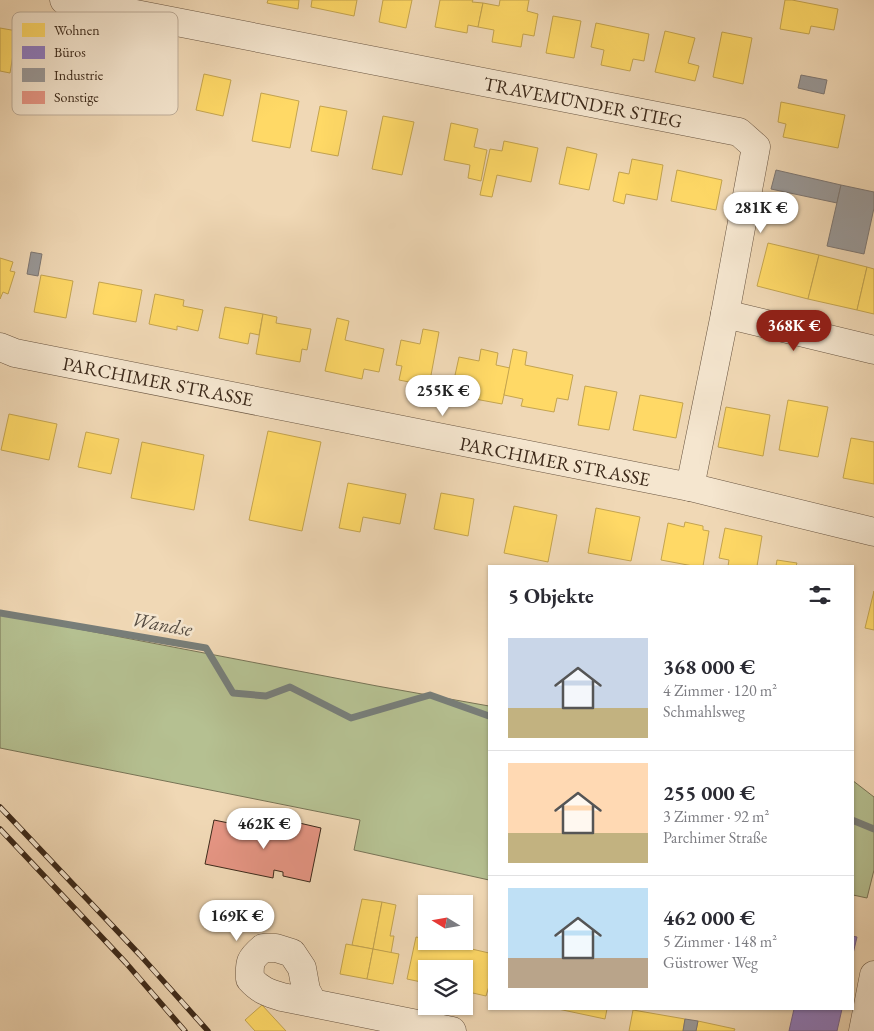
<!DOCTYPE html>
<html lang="de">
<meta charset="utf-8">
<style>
:root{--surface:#fff;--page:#f2f2f3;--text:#2b2b33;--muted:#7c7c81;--line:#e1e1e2;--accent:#8f2418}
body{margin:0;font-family:"EB Garamond",serif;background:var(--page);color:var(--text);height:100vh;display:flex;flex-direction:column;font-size:19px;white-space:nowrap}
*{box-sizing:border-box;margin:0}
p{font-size:16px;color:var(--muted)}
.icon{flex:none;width:28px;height:28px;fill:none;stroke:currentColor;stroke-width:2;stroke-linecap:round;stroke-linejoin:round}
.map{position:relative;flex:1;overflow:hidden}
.side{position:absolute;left:488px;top:565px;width:366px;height:445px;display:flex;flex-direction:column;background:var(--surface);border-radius:0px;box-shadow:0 1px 4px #0004}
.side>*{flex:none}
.needle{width:32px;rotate:281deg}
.controls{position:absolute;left:418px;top:895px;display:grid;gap:10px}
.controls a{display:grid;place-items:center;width:55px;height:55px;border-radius:0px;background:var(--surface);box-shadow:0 1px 4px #0004;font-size:25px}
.price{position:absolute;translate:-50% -42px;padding:0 11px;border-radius:18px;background:#fff;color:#222;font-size:16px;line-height:32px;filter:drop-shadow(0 1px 2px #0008)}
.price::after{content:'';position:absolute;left:50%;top:30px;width:15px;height:11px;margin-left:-8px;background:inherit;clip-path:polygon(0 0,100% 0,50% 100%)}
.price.current{background:var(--accent);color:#fff}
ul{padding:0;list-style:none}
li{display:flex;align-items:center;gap:15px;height:125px;padding:0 20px}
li+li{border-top:1px solid var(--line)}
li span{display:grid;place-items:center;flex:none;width:140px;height:100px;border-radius:0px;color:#555}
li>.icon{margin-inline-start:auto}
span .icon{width:60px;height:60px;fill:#fffc;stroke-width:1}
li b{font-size:21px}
h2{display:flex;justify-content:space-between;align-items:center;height:60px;padding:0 20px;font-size:21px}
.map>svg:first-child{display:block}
</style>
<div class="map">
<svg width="874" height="1031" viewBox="0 0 874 1031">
<rect width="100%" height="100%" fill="#f0d8b5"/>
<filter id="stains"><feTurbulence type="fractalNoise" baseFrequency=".004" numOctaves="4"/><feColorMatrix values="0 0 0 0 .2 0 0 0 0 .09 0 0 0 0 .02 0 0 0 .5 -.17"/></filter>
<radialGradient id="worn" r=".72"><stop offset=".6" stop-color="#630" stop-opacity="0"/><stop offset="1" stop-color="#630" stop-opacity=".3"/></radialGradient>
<g fill="#b5c091" stroke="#787456">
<polygon points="0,614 377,686 489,706 489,880 354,850 360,820 0,748"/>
<polygon points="852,780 874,797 874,870 867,898 853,895"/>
</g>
<g fill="#ffd966" stroke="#c4a44f">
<polygon points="268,0 299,0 298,9 267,3"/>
<polygon points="312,0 357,0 354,16 311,7"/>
<polygon points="383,0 412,0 406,28 379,22"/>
<polygon points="440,0 473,0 472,2 483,3 478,27 468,25 467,33 435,27"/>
<polygon points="500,0 529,0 527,11 538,14 534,36 523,34 521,47 492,42 494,30 478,27 483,3 499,6"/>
<polygon points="785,0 792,0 838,9 834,30 811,26 809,34 780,29"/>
<polygon points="553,16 581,21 574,58 546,53"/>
<polygon points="596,23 649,34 644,61 633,59 630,71 601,65 604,50 591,47"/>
<polygon points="0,28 17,31 10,73 0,71"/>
<polygon points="665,31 695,38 688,63 699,66 695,81 655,72"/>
<polygon points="722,32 752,38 743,84 713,77"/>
<polygon points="204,74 231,80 223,116 196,110"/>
<polygon points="261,93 299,101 290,148 252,141"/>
<polygon points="781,102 845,115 838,148 783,137 786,124 778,122"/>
<polygon points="320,106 347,111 338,156 311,151"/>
<polygon points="383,116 414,122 402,175 372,169"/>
<polygon points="451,123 478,129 474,147 487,150 481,181 468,178 470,165 444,160"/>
<polygon points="504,141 538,148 531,182 497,175 492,197 480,195 490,149 502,151"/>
<polygon points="567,147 597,154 589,190 559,184"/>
<polygon points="632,159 663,165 657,200 626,194 624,204 613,201 619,172 629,174"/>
<polygon points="677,170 722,180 716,210 671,201"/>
<polygon points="768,243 819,255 808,299 757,286"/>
<polygon points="819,255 867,267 857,310 808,299"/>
<polygon points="0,258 13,262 10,271 15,272 8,294 3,292 0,299"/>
<polygon points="867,267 874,269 874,314 857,310"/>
<polygon points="41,275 73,281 66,318 34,312"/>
<polygon points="99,282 142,290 136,322 93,314"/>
<polygon points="155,294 184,300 183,306 203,310 198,331 177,326 177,330 149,324"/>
<polygon points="225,307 263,314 259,335 250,333 248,344 219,338"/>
<polygon points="263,314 277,317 276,323 311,329 307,350 302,349 300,362 256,354"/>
<polygon points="337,318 349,321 345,340 384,349 379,372 364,369 362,379 325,371"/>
<polygon points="423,329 439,332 429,386 399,380 402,366 396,365 401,340 420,344"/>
<polygon points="481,349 498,353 496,365 510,368 502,404 475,399 474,403 450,398 459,357 479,361"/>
<polygon points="513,349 527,352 525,365 573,375 568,400 557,398 554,412 521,406 523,399 504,395"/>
<polygon points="585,386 617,392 609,430 578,425"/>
<polygon points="640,395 683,403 676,438 633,430"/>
<polygon points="788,400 828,407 818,457 779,450"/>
<polygon points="726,407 770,415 763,456 718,447"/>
<polygon points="9,414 57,424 49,460 1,450"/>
<polygon points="268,431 321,442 302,531 249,520"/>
<polygon points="86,432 119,439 111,474 78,467"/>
<polygon points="851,438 874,442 874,484 843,478"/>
<polygon points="142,442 204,455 194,510 131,498"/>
<polygon points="348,483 406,494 400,524 363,517 360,532 339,528"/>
<polygon points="441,493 474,499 468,536 434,529"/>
<polygon points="514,506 557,515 548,562 504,553"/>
<polygon points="596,508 640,517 631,561 588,553"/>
<polygon points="685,522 703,526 703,530 709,531 703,566 693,566 661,560 668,523 684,527"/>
<polygon points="725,528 762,536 757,566 728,566 729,560 719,558"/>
<polygon points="777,560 797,563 796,566 776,566"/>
<polygon points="874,591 874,630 865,628"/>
<polygon points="362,899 382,902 373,949 352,945"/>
<polygon points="382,902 396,905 390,936 394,936 391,953 373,949"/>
<polygon points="416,937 426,939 426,941 437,941 489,953 489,986 486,996 464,991 464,969 426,969 426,983 407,979"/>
<polygon points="346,944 373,949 367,979 340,974"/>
<polygon points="373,949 399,954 393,984 367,979"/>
<polygon points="262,1005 286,1031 255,1031 245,1020"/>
<polygon points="558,1009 607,1009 605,1019"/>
<polygon points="633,1010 685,1019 683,1031 629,1031"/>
<polygon points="698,1021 735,1029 734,1031 696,1031"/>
</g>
<g fill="#8e7cc3" stroke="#756390">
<polygon points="852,936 857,937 852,958"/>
<polygon points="794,1009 842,1009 837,1031 789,1031"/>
</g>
<g fill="#999" stroke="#7d7773">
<polygon points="801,75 827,80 824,94 798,88"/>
<polygon points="776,170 841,185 837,203 771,189"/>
<polygon points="841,185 874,192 874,208 864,254 827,246"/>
<polygon points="31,252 42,254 38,276 27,274"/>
<polygon points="685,1019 698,1021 696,1031 683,1031"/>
</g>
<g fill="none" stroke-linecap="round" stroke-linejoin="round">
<g stroke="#787e79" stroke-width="7">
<polyline points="0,613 206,648 233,693 266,696 290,687 351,718 430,695 489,716"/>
<polyline points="852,820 874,829"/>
</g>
</g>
<polygon fill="#e79685" stroke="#3c291a" points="214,820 292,836 295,822 321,828 310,882 283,876 283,872 274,870 273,878 205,864"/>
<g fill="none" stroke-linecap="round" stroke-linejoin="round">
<defs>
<g id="minor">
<polyline points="64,0 739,132 756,147 725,314 690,487"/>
<polyline points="725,314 874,350"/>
<polyline points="0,347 15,353 690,487 874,532"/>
<path d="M 313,1003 L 306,990 L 302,968 L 292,953 L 276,948 L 263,948 C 250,959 249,962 250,979 C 260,990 268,993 282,997 L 452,1031"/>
<polyline points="863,1031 874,975"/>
</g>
</defs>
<use href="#minor" stroke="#695541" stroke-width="29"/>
<use href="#minor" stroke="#f5e6cf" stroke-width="28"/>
<defs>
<g id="rail">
<polyline points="0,807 140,955 208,1031"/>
<polyline points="0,829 126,963 185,1031"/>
</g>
</defs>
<use href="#rail" stroke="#3c291a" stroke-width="5.5"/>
<use href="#rail" stroke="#f5e6cf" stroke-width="4" stroke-dasharray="11" stroke-linecap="butt"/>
</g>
<g text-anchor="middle" stroke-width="5" stroke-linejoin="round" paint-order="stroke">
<g font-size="19" fill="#3c291a" stroke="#f5e6cf">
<text transform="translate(583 102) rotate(11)" y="7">TRAVEMÜNDER STIEG</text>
<text transform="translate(158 381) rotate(11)" y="7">PARCHIMER STRASSE</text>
<text transform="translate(555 461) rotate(11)" y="7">PARCHIMER STRASSE</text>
</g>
<g font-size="20" font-style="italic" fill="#554c42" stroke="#f5e6cf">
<text transform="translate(162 624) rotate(10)" y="7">Wandse</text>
</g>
</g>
<rect x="12" y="12" width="166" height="103" rx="8" fill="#f5e6cf" stroke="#bead99" stroke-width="1"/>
<rect x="22" y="23" width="23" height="14" fill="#ffd966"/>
<rect x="22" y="46" width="23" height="13" fill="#8e7cc3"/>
<rect x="22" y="68" width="23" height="14" fill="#999"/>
<rect x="22" y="91" width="23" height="13" fill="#e79685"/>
<g font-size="14" fill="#3c291a">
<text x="54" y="35">Wohnen</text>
<text x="54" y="57">Büros</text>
<text x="54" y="80">Industrie</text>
<text x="54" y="102">Sonstige</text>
</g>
<rect width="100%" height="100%" filter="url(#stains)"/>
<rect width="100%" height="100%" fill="url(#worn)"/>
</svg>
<div class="controls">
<a><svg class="needle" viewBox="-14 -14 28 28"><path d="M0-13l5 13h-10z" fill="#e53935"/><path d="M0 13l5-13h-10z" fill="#7c7c81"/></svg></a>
<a><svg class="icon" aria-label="layers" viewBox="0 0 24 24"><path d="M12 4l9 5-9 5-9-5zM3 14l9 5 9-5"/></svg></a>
</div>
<b class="price" style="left:761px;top:234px">281K €</b>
<b class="price current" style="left:794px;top:352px">368K €</b>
<b class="price" style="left:443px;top:417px">255K €</b>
<b class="price" style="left:264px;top:850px">462K €</b>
<b class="price" style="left:237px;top:942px">169K €</b>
<section class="side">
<h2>5 Objekte<svg class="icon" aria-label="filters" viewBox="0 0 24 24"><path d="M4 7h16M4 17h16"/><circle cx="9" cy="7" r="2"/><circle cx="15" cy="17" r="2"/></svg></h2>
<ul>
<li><span style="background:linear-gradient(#c9d6e8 70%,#c2b280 0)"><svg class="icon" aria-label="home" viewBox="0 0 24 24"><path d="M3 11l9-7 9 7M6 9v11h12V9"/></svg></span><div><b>368 000 €</b><p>4 Zimmer · 120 m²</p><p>Schmahlsweg</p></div></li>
<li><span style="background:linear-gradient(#ffd9b3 70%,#c2b280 0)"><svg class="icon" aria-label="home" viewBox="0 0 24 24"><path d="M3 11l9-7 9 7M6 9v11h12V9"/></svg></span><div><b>255 000 €</b><p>3 Zimmer · 92 m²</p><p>Parchimer Straße</p></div></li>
<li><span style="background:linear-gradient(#bfe0f5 70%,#b9a48a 0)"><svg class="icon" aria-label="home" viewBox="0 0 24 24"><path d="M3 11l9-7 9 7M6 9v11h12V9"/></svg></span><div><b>462 000 €</b><p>5 Zimmer · 148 m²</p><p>Güstrower Weg</p></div></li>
</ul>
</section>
</div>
